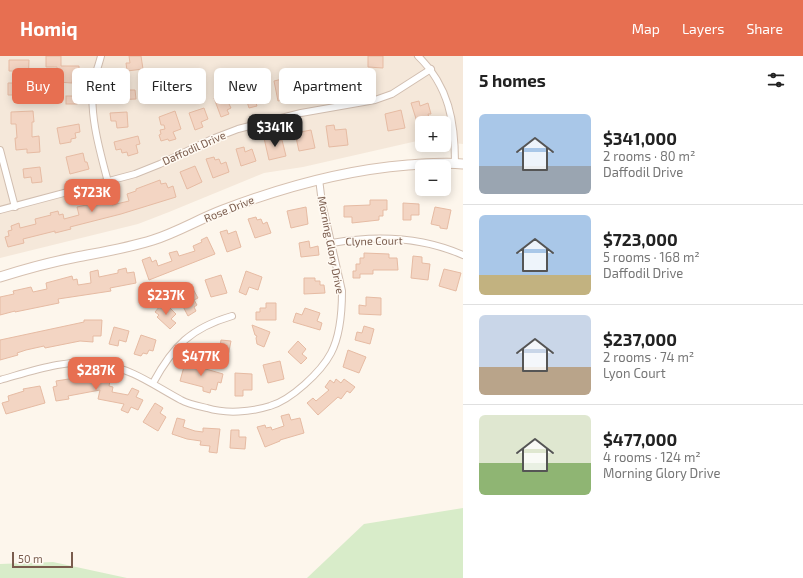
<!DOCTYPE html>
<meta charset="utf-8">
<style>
:root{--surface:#fff;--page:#f2f2f2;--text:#222;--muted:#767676;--line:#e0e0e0;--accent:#e76f51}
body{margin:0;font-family:"Exo 2",sans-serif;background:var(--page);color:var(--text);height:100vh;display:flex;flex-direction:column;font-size:15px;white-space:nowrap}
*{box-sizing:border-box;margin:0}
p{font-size:13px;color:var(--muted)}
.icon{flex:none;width:22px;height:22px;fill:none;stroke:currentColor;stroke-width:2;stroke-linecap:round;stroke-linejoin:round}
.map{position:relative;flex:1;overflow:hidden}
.side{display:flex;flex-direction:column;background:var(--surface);width:340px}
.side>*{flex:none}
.hud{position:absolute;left:12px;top:12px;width:380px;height:36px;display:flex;gap:8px}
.controls{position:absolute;left:415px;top:60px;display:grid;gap:8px}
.controls a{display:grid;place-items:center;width:36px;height:36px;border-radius:6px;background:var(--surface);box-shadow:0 2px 10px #0003;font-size:20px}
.scale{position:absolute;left:12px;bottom:10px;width:61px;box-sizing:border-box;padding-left:4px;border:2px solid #7a5c4d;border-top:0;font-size:11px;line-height:14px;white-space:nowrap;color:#7a5c4d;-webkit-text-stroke:3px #fffaf3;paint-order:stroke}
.price{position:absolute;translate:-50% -34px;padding:0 9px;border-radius:8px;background:var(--accent);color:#fff;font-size:13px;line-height:26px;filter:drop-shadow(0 1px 2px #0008)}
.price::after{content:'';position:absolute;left:50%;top:24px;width:12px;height:9px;margin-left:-6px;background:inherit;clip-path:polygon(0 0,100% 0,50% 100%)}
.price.selected{background:#222;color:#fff}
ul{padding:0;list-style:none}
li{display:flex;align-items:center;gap:12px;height:100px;padding:0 16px}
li+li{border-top:1px solid var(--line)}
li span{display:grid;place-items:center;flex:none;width:112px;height:80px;border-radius:6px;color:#555}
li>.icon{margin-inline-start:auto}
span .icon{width:48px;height:48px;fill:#fffc;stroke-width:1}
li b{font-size:17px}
h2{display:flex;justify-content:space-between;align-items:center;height:48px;padding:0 16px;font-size:17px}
.tag{padding:0 14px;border-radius:6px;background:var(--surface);box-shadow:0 2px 10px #0003;font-size:14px;line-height:36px}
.tag.selected{background:var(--accent);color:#fff}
header{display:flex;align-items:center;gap:24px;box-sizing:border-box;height:56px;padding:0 20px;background:var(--accent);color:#fff}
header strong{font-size:19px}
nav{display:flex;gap:22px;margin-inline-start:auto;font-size:14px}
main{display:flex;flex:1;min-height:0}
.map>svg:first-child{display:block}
</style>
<header>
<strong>Homiq</strong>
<nav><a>Map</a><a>Layers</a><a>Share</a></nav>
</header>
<main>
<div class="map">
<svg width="463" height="522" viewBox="0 0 463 522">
<rect width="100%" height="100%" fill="#fdf6ec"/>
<polygon fill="#f5e8da" points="0,0 463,0 463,88 444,86 444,67 422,67 422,86 417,85 303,111 264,117 169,156 138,168 0,202"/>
<g fill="#d8ecc9">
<polygon points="463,452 463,522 307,522 364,468"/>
<polygon points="53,506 127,522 0,522 0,508"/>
</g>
<g fill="#f3d5c3" stroke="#e6bba3">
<polygon points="46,0 61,0 61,10 79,10 79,19 73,19 72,27 57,26 57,11 46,11"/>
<polygon points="129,0 141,0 143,13 127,15 126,7 130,7"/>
<polygon points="368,0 383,0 383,12 368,11"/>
<polygon points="9,4 29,4 28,28 32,28 31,43 18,43 18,39 8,39 8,27 14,27 15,15 9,15"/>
<polygon points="291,21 293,32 289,33 290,38 285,39 286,43 278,45 274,25"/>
<polygon points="128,26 129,34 135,34 136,43 112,44 111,27"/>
<polygon points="259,31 262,42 255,44 257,50 249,52 244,36"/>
<polygon points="230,36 233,46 229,48 231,52 227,54 229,58 221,61 214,42"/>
<rect x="66" y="40" width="11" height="8"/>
<polygon points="419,45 420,50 428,47 431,58 428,58 430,66 422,67 422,68 418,69 411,47"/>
<polygon points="204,52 208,63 201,66 203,71 195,74 189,57"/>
<polygon points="401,54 405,72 388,75 385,58"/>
<polygon points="33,55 34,66 32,66 32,81 39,80 40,96 27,97 27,93 16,94 15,82 17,82 16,68 11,68 11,56"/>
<polygon points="175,55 181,73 173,76 176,83 169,85 168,83 161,85 159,79 161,78 160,74 165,73 164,69 161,69 159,61"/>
<polygon points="127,56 128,71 117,72 116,65 111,65 110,57"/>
<polygon points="79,68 80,76 75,77 76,82 71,83 71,86 60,88 57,72"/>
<polygon points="334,69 335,74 346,73 348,89 329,91 326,70"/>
<polygon points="311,74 315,92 299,95 295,77"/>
<polygon points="138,80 140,88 136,89 138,97 128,100 127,96 122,97 121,93 116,94 114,86"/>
<polygon points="272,80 274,86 282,84 286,100 269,104 264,82"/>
<polygon points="244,91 245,96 252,93 256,105 241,110 236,93"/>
<polygon points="83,97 85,106 87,106 89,113 70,118 66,101"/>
<polygon points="214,101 215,104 219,103 221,108 226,106 229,116 213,122 206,103"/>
<polygon points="195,110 202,126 187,133 180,116"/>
<polygon points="40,111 42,126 32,127 31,121 24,122 23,113"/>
<polygon points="160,124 161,128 166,127 168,132 173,130 176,141 121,158 70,171 71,173 55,177 55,175 23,183 24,187 8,191 5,181 9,180 8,175 12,174 11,170 19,167 20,172 36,168 35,163 51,159 50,157 58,155 59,159 63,158 64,163 79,159 77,151 110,144 112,149 129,145 127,138 136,135 136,133"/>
<polygon points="370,144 387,144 387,154 383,154 383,160 379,160 379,164 352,167 352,161 344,161 344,150 370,149"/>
<polygon points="403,147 419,148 419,159 411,159 411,164 403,164"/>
<polygon points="306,151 308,168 291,172 287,155"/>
<polygon points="435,151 451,154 447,173 440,172 440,170 431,168"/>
<polygon points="256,161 257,164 261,163 263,168 267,166 271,177 255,182 248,163"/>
<polygon points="227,174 228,178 236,175 241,191 227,196 220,176"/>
<polygon points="207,181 215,198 149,224 142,204 150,201 152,206 156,204 158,210 172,205 169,197 177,195 179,200 195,195 193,190 202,186 201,184"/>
<polygon points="309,185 310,192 318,190 319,199 301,201 299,187"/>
<polygon points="364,197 389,198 389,202 397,202 398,214 373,214 373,218 360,218 360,222 353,222 353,215 356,215 356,208 360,208 360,202 364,202"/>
<polygon points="413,200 422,201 422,207 430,208 428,224 411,222"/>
<polygon points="126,212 127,217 134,216 136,227 110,232 111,235 58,243 59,247 15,256 15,255 0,259 0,241 14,238 13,235 31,231 33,236 47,233 46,227 72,220 73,224 77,223 78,229 91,227 90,216 98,214 99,221 118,217 118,214"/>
<polygon points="444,213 461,217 456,235 439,230"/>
<polygon points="246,215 262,221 258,234 249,231 246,239 239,236"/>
<polygon points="221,219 227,237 211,241 205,224"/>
<polygon points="304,222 315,222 315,225 320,225 320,229 324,229 325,237 304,238"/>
<polygon points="193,233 198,242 194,244 197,249 194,251 196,255 188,260 178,241"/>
<polygon points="366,241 381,242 381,259 359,258 359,249 366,250"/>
<polygon points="266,247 276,247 276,264 256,264 256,256 260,256 260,252 266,252"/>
<polygon points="160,250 164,254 168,250 176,258 171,263 176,267 170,273 157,261 159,259 155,256"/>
<polygon points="305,252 320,257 317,265 322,267 320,274 293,266 296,257 302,259"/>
<polygon points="84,264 102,264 101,280 93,280 93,286 80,285 45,292 44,290 26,294 17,297 18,299 0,304 0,284 84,266"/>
<polygon points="252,269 270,276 264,291 257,288 256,282 257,280 255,279"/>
<polygon points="364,270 374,273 370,288 355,284 357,276 362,277"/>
<polygon points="114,271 129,275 126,286 119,284 118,290 109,288"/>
<polygon points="141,279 156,284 153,295 149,294 147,298 143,297 141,300 134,298"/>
<polygon points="221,284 231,285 228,300 212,298 214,289 220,290"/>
<polygon points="298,285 306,293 302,298 307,302 301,308 288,296"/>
<polygon points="348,294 366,301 359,317 343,311"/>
<polygon points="280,305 284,323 268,327 263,309"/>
<polygon points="185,307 223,318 221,327 218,326 216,334 211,333 210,337 203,335 203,331 180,325"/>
<polygon points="235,317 252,318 252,334 243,334 243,340 235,340"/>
<polygon points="94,319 95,322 110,325 109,330 113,331 112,336 128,339 132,332 139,335 136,341 143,344 138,354 131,351 128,357 121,354 124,348 98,343 100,334 68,340 69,343 56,345 53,331 57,330 56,325"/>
<polygon points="336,323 341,327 344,323 355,331 350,337 347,335 341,343 338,341 318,359 307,347 313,342 316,345 329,334 325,331 330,324 334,327"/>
<polygon points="40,330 45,347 6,358 2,347 9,345 8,340 24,335 23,333"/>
<polygon points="155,347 163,352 160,357 166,361 158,375 143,366"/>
<polygon points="289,358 291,364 300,362 304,377 280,384 280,385 265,391 257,371 265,369 266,372 271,371 272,374 284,370 281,360"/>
<polygon points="177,362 185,364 183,371 195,375 203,376 203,372 220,373 217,397 209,396 210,390 200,389 201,385 187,383 172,378"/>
<polygon points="231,374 239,374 239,381 246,381 245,393 230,392"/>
</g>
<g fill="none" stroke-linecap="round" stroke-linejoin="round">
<defs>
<g id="street">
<path d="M 101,0 C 99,8 96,16 94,24 C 88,55 100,96 108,126"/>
<path d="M 418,0 C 449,30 455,66 455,107"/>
<polyline points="0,94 15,151"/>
<polyline points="0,154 135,118 160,108 212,83 238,73 301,57 375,44 392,38 431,13"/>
<path d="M 332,187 C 376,179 422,181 463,199"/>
<path d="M 0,324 C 32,315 67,302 101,308 C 133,313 153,329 181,344 C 188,348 198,350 207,352 C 226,358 251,356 270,350 C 291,344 321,316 331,297 C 340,280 342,254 342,235 L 322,147 L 319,123"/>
<path d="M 153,327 C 173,290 191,272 232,260"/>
</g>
<path id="secondary" d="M 0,221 C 25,213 51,206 77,201 C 103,196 128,192 153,184 C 178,176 199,163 223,154 C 283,131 345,114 408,109 C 426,108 445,106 463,108"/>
</defs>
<use href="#street" stroke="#d1beb0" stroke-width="8"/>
<use href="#secondary" stroke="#d6c0b0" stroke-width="11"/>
<use href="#street" stroke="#fff" stroke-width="6"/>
<use href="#secondary" stroke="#fff" stroke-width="9"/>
</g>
<g text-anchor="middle" stroke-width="3" stroke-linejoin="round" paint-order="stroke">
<g font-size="11" fill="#7a5c4d" stroke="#fffaf3">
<text transform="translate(194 92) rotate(-24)" y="4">Daffodil Drive</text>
<text transform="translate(229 153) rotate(-22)" y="4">Rose Drive</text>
<text transform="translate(374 185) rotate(-1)" y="4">Clyne Court</text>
<text transform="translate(331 189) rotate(79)" y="4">Morning Glory Drive</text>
</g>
</g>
</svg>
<div class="controls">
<a>+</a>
<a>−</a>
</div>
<div class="scale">50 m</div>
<b class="price selected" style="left:275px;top:92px">$341K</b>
<b class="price" style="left:92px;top:157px">$723K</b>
<b class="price" style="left:166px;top:260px">$237K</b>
<b class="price" style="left:201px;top:321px">$477K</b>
<b class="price" style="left:96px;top:335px">$287K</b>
<div class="hud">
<a class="tag selected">Buy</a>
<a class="tag">Rent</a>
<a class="tag">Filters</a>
<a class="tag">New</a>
<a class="tag">Apartment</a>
</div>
</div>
<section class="side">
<h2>5 homes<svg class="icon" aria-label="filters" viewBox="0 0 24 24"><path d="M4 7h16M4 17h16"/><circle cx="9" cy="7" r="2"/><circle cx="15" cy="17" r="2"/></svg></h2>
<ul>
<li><span style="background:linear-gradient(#a9c7e8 65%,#9aa5b1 0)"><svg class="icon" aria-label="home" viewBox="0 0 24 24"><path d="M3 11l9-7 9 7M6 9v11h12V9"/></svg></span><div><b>$341,000</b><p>2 rooms · 80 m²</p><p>Daffodil Drive</p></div></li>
<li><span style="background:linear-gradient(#a9c7e8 75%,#c2b280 0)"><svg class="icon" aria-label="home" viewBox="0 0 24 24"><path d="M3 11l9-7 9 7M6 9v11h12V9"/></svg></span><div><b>$723,000</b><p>5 rooms · 168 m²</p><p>Daffodil Drive</p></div></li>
<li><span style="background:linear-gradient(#c9d6e8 65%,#b9a48a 0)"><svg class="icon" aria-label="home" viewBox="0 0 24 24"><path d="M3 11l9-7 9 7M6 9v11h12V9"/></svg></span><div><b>$237,000</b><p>2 rooms · 74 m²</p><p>Lyon Court</p></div></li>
<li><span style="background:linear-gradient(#dfe7d0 60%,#8fb573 0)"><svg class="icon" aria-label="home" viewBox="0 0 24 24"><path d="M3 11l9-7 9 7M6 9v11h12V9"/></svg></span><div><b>$477,000</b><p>4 rooms · 124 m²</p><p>Morning Glory Drive</p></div></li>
</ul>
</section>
</main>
